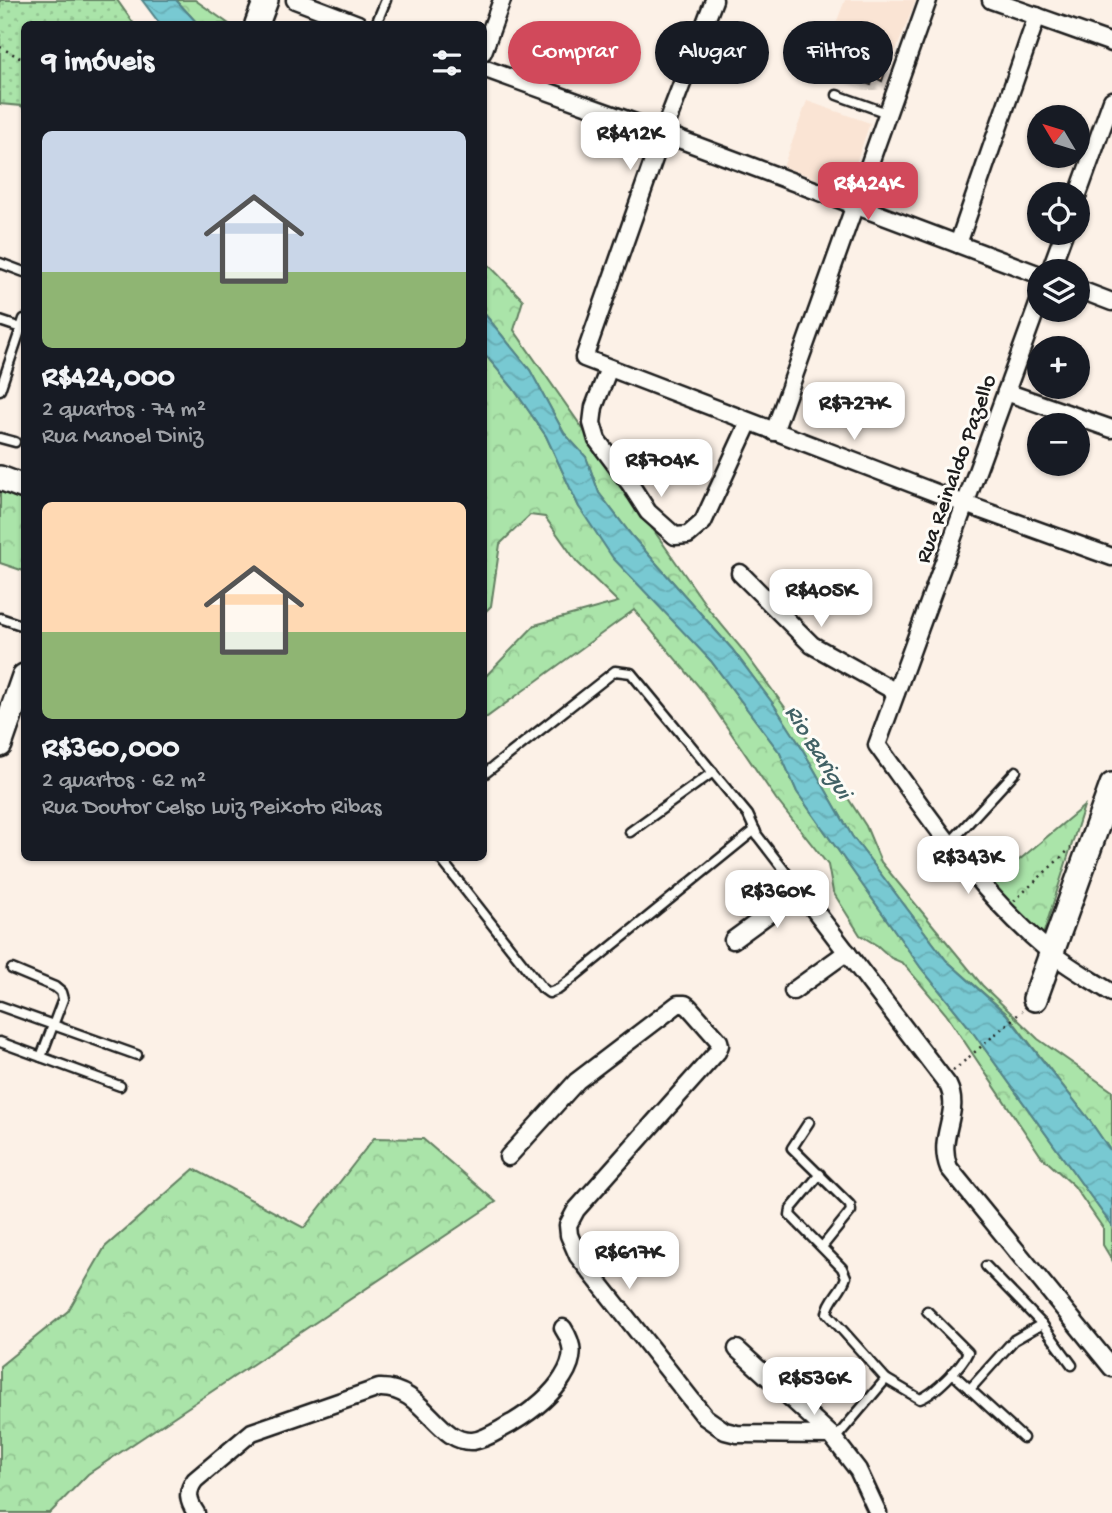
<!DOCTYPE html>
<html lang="pt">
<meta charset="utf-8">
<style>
:root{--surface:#171b24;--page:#20242c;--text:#f1f3f6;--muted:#9ea1a6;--accent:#d1495b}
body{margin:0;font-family:"Gochi Hand",sans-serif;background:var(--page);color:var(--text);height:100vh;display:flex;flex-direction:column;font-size:26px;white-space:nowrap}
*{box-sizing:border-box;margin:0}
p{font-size:23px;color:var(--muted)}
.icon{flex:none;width:38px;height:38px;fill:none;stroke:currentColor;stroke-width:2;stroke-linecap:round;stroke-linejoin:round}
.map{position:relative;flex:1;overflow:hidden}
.drawer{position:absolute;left:21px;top:21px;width:466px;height:840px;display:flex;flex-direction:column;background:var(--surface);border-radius:10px;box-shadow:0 2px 5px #0004}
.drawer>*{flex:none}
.guide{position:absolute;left:508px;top:21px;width:499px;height:63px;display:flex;gap:14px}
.needle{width:46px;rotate:308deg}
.controls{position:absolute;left:1027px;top:105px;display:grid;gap:14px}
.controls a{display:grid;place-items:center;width:63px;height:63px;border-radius:50%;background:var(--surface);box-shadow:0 2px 5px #0004;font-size:35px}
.price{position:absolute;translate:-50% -60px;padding:0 16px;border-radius:14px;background:#fff;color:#222;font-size:23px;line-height:46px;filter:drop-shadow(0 2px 4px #0008)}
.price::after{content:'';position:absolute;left:50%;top:42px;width:21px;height:16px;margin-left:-10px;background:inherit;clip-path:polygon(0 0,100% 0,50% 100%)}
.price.current{background:var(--accent);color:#fff}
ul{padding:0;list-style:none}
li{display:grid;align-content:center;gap:14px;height:371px;padding:0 21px}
li span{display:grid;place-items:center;height:217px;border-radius:10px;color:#555}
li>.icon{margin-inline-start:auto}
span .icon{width:126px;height:126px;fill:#fffc;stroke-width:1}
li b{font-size:30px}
h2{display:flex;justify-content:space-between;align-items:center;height:84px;padding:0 21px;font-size:30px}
.chip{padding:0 24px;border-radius:32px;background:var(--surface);box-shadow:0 2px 5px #0004;font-size:24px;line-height:63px}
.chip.current{background:var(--accent);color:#fff}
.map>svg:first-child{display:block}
</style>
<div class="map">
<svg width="1112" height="1513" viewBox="0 0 1112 1513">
<defs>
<pattern id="grass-dots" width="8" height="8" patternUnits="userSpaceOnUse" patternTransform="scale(1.75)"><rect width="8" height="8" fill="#aae4a9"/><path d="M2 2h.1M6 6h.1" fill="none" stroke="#92c391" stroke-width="1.8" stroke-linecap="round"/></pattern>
<pattern id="forest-crowns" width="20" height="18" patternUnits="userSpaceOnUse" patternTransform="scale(1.75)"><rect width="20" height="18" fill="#aae4a9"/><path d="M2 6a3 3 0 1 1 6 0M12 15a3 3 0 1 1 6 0" fill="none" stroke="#92c391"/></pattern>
<pattern id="water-waves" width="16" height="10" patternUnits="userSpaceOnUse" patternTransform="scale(1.75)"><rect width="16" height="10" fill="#78c9d2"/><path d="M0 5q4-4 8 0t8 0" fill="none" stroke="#67acb4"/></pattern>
<pattern id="building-back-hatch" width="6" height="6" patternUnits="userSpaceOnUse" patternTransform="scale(1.75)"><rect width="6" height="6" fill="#f6c4a6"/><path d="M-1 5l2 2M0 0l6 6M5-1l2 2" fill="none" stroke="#d2a88e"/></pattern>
<filter id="shadow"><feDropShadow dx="3.5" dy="6" stdDeviation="2" flood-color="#0004"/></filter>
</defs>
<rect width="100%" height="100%" fill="#fcf1e7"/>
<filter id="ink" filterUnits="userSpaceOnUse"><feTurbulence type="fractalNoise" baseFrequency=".0143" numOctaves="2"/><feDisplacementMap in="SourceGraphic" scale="14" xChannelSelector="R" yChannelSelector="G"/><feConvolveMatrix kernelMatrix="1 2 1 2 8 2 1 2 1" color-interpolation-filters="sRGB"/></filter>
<g filter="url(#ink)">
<g fill="#fae4d4">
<polygon points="845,0 916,0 895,53 833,31"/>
<polygon points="807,101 870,123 847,189 783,167"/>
</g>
<polygon fill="url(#grass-dots)" stroke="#638062" stroke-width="2" points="0,0 117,0 134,24 24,24 24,110 22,106 0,104"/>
<g fill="url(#forest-crowns)" stroke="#638062" stroke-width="2">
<polygon points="176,0 195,0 229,24 198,24"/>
<polygon points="483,259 523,300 514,330 710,611 742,649 820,755 866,826 881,862 982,985 1038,1039 1112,1091 1112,1153 1088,1118 1007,1014 946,960 852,836 800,745 774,705 732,649 632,536 599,493 586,457 564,433 530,370 483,312"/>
<polygon points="483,352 513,388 546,436 579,507 711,661 780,753 797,792 921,968 969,1027 1112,1226 1112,1260 1103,1245 1103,1228 1074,1186 1041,1156 946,1014 903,963 891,958 878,946 860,935 833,892 828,865 776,799 701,689 634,610 483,720 483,679 535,625 618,602 577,562 545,517 530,515 500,544 491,606 483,614"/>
<polygon points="0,491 24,501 24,571 0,563"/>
<polygon points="1084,806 1043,935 989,885"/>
<polygon points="374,1138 423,1139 496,1202 88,1474 50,1513 0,1513 0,1366 68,1311 105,1247 194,1169 304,1228"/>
</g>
<g fill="url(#water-waves)" stroke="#538489" stroke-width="2">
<polygon points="142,0 176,0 198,24 160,24"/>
<polygon points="483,312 530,370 564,433 586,457 599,493 632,536 732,649 774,705 800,745 852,836 946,960 1006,1014 1088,1118 1112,1153 1112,1226 969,1027 921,968 797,792 780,753 711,661 613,558 579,507 546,436 513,388 483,352"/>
</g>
<polygon fill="url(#building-back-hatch)" stroke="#1c1c1c" stroke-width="2" filter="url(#shadow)" points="841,41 883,56 880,63 887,66 882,81 874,77 871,85 830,70"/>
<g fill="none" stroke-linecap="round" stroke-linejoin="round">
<defs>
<g id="lane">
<polyline points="376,24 386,0"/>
<polyline points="837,95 887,113"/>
<polyline points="0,263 24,272"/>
<polyline points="0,321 24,329"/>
<polyline points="0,390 24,319"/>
<polyline points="0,438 15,442"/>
<polyline points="0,618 24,626"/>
<polyline points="483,775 615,671 631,673 748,815 757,835 800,891"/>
<polyline points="630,832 713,772"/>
<polyline points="949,844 1016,771"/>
<polyline points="440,858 542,988 549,993 559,989 755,830"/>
<polyline points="12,969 55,987 61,992 63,999 41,1057"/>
<polyline points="0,1006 137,1055"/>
<polyline points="0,1042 120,1086"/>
<polyline points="809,1122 792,1148 850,1205 851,1211 822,1247"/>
<path d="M 820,1174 L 791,1209 L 790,1215 L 842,1268 L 846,1277 C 842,1291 829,1299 827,1313 L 886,1379 L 920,1399 C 934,1394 962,1366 968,1352 L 927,1311"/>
<polyline points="986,1266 1042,1324"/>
<polyline points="952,1373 1023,1438"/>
<polyline points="970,1389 1014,1340 1042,1324 1072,1365"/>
<polyline points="835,1439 886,1379"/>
</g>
<g id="street">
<polyline points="295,0 358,24"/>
<polyline points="714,0 663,133 584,358 965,504 1112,557"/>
<polyline points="991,0 1112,43"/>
<polyline points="483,52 502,0"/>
<polyline points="483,68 663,133 1040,275"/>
<polyline points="1078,194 1112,100"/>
<polyline points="958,244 1037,16"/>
<polyline points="1050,271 1064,233"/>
<polyline points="1078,289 1112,302"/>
<path d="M 1040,299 L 877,745 C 930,818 980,894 1049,951 C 1068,967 1091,979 1112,993"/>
<polyline points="609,368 594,407 592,423 597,440 630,484 648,512 675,536 688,535 703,522 749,422"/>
<polyline points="1006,392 1112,429"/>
<polyline points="774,432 928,0"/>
<polyline points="740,573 812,645 896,692"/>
<path d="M 733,940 L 800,891 L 948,1085 C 962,1113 936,1136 949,1168 L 1112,1368"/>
<polyline points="793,991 847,952"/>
<polyline points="508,1157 577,1081 678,1004 685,1004 689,1007 719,1041 720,1045 717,1052 576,1210 568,1225 569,1235 578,1256 705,1417 725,1431 737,1434 831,1435 858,1470 878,1513"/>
<polyline points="737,1349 831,1435"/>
<path d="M 196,1513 C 188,1501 186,1492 195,1480 L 252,1432 L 379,1388 C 424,1386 437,1444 473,1441 C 487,1439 500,1429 512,1423 C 532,1411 551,1397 563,1377 C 575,1358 574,1345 563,1328"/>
</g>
<g id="secondary">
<polyline points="257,24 266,0"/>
<polyline points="0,478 24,487"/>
<polyline points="0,745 24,676"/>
<polyline points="1035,999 1112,785"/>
</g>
</defs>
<use href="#lane" stroke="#1c1c1c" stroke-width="13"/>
<use href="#street" stroke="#1c1c1c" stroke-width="21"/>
<use href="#secondary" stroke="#1c1c1c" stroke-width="28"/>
<g stroke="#1c1c1c" stroke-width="2.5" stroke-dasharray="2 5" stroke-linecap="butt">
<polyline points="0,47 24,60"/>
<polyline points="1014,901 1071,848"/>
<polyline points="953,1071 1022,1011"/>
</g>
<use href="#lane" stroke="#fdfcf7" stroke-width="8"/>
<use href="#street" stroke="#fdfcf7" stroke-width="16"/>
<use href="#secondary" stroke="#fdfcf7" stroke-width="23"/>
</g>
</g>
<g text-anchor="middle" stroke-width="6" stroke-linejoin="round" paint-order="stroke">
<g font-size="23" fill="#1c1c1c" stroke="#fdfcf7">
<text transform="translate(954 468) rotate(-70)" y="8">Rua Reinaldo Pazello</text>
</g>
<g font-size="24" font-style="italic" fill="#416165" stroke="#fdfcf7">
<text transform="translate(820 751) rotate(58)" y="8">Rio Barigui</text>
</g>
</g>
</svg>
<div class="controls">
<a><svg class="needle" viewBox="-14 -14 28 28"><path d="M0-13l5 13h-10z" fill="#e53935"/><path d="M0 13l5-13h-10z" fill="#9ea1a6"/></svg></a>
<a><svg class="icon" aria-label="locate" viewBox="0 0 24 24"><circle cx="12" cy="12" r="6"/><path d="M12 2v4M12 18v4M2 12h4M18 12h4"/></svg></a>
<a><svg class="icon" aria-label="layers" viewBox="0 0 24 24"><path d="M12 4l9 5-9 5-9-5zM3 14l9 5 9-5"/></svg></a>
<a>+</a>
<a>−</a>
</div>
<b class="price" style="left:630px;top:172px">R$412K</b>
<b class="price current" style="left:868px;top:222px">R$424K</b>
<b class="price" style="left:854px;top:442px">R$727K</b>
<b class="price" style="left:661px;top:499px">R$704K</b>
<b class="price" style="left:821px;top:629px">R$405K</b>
<b class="price" style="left:968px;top:896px">R$343K</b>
<b class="price" style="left:777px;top:930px">R$360K</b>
<b class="price" style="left:629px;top:1291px">R$617K</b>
<b class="price" style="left:814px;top:1417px">R$536K</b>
<div class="guide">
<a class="chip current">Comprar</a>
<a class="chip">Alugar</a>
<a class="chip">Filtros</a>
</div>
<section class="drawer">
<h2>9 imóveis<svg class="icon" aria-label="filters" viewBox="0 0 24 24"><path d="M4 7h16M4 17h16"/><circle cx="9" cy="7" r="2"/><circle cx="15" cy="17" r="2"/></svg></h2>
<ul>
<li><span style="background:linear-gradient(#c9d6e8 65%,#8fb573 0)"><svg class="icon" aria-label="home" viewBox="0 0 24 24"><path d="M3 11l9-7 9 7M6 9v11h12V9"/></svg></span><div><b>R$424,000</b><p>2 quartos · 74 m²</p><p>Rua Manoel Diniz</p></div></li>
<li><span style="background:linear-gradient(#ffd9b3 60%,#8fb573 0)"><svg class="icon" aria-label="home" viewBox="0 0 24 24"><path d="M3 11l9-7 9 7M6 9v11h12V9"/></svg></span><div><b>R$360,000</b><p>2 quartos · 62 m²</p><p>Rua Doutor Celso Luiz Peixoto Ribas</p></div></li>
</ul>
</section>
</div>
